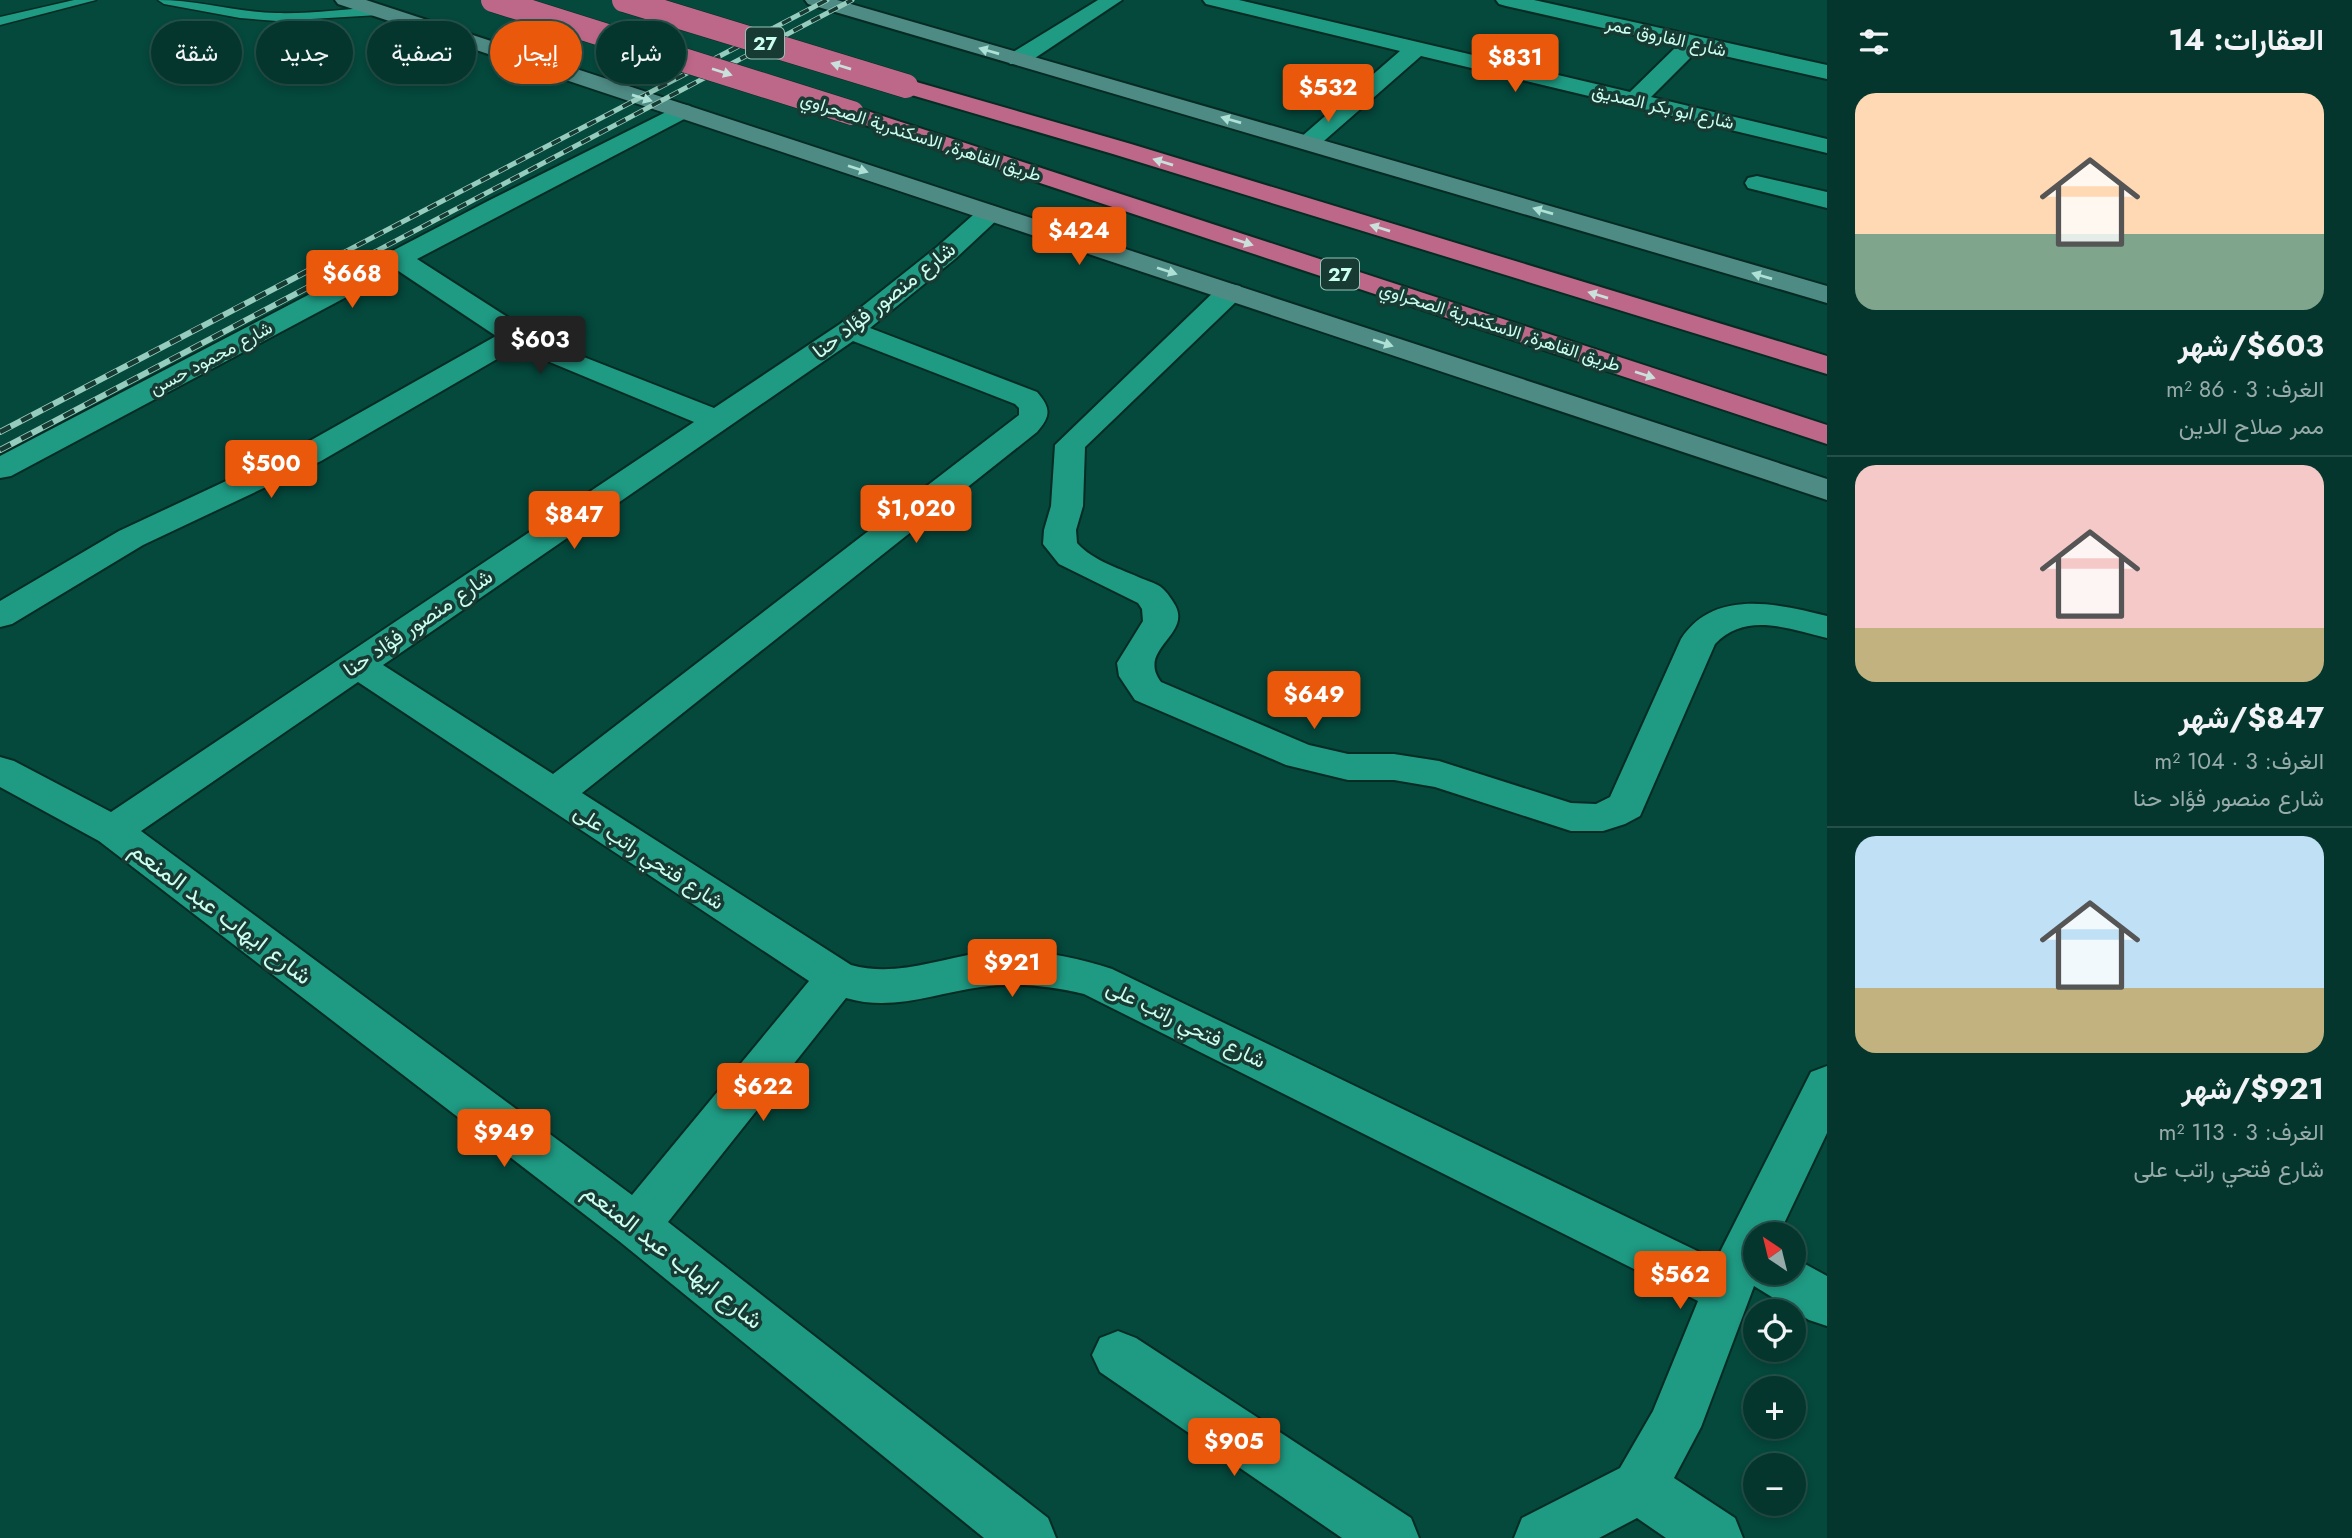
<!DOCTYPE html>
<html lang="ar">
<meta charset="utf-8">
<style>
:root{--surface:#04362d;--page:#0d3e35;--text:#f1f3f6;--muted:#97abaa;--line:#255049;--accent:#ea580c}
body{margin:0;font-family:Jost,Vazirmatn,sans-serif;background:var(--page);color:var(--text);direction:rtl;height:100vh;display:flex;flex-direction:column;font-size:26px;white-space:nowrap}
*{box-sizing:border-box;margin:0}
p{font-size:23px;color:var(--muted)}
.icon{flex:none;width:38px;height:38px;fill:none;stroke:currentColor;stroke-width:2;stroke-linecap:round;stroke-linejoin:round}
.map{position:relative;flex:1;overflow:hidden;direction:ltr}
.details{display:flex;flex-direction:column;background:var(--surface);width:525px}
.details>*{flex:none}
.banner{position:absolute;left:21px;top:21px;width:665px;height:63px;direction:rtl;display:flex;gap:14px}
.needle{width:46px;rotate:325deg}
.controls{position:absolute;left:1743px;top:1222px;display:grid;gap:14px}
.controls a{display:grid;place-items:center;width:63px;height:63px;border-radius:50%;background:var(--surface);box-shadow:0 4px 10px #0003,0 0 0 2px var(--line);font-size:35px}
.price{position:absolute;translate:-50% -60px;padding:0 16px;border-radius:7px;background:var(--accent);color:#fff;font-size:23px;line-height:46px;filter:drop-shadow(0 2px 4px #0008)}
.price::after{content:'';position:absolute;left:50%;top:42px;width:21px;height:16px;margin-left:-10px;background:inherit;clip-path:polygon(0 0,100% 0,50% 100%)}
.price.current{background:#222;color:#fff}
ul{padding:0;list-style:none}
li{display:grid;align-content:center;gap:14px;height:371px;padding:0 28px}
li+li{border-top:2px solid var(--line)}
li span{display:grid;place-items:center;height:217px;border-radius:21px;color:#555}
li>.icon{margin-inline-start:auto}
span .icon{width:126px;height:126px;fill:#fffc;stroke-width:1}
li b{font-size:30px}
h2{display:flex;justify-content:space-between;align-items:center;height:84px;padding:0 28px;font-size:30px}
.pill{padding:0 24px;border-radius:32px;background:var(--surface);box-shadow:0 4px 10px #0003,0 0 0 2px var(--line);font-size:24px;line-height:63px}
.pill.current{background:var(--accent);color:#fff}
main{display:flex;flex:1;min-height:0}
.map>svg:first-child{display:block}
</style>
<main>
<section class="details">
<h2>العقارات: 14<svg class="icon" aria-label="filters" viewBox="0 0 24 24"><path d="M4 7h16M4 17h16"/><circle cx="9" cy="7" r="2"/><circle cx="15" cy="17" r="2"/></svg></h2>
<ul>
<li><span style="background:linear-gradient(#ffd9b3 65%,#7fa58c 0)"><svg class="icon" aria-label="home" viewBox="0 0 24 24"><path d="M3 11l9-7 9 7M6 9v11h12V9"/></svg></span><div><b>$603/شهر</b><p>الغرف: 3 · 86 m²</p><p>ممر صلاح الدين</p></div></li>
<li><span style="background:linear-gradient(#f6c9c9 75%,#c2b280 0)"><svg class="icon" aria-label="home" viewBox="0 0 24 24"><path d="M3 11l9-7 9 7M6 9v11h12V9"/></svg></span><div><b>$847/شهر</b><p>الغرف: 3 · 104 m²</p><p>شارع منصور فؤاد حنا</p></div></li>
<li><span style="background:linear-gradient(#bfe0f5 70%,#c2b280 0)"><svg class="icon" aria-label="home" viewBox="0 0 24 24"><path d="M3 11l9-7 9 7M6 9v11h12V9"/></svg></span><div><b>$921/شهر</b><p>الغرف: 3 · 113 m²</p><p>شارع فتحي راتب على</p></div></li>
</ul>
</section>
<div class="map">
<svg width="1827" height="1538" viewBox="0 0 1827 1538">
<rect width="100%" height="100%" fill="#05483c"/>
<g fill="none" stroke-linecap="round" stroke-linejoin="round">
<defs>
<g id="lane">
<polygon points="74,0 96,0 0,25 0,17"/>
<path d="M 158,0 C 198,0 236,12 276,13 C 310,14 345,9 379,7 L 385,11 L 379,15 L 277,21 L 240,18 L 164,4 Z"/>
</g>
<g id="street">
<polygon points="1098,0 1122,0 1026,64 1010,64 1007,59 1010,54"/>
<polygon points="1203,0 1239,0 1630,92 1678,45 1506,6 1499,4 1496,0 1534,0 1827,65 1827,79 1698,50 1651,97 1827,139 1827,153 1421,56 1317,147 1309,149 1301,147 1297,142 1301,137 1400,51 1206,4"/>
<path d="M 682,104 L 690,106 L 694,111 L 690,116 L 417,259 L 548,343 L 714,408 L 840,324 L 937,247 L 981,208 L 990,205 L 999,208 L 1003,213 L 999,218 L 955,259 L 870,328 L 1037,392 C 1051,408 1051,416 1037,432 L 582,793 L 851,965 C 894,977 936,960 979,953 C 1025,947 1069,955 1112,969 L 1716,1260 L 1811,1072 L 1827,1066 L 1827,1133 L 1779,1234 L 1755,1234 L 1755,1272 L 1794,1272 L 1794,1258 L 1827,1276 L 1827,1326 L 1809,1320 L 1754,1286 L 1701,1427 L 1674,1478 L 1735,1518 L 1743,1538 L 1666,1538 L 1637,1518 L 1599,1538 L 1514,1538 L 1522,1518 L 1620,1468 L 1653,1411 L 1698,1301 L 1084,994 C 1050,986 1016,982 981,987 C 935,993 893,1012 846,998 L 668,1222 L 1048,1518 L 1056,1538 L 984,1538 L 619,1241 L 99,841 L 0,787 L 0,757 L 14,761 L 111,812 L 694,422 L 516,348 L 321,461 L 143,545 L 12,624 L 0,627 L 0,601 L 119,531 L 299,447 L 496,336 L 397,270 L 11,476 L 0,478 L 0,456 L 488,201 ZM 853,341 L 1015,404 L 1019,408 L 1019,415 L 553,774 L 383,665 ZM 358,682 L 809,981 L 632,1195 L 141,831 Z"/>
<polygon points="1757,176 1827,192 1827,208 1748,188 1745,183 1748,178"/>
<path d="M 1230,284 L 1240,286 L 1244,292 L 1240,298 L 1085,447 L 1083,506 L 1076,530 L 1077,543 C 1093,561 1121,569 1143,579 C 1148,581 1158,584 1162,588 C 1167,592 1172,600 1175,605 C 1192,635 1136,649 1161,682 L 1309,745 L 1348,754 L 1394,754 L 1439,761 L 1571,803 L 1596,804 L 1610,797 L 1681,639 C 1714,588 1778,604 1827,616 L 1827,638 C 1789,629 1746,611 1715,644 L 1640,816 L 1625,824 L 1603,831 L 1571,831 L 1435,787 L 1394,780 L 1348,780 L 1286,765 L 1135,700 L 1119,676 L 1117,663 L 1143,621 L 1142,609 L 1138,603 L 1059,564 L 1043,544 L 1044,530 L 1051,506 L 1055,445 L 1220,286 Z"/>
<polygon points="1118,1331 1136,1338 1411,1518 1419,1538 1342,1538 1100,1372 1092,1355 1100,1338"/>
</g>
<g id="secondary">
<polygon points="335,0 366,0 1827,479 1827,500 338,4"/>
<polygon points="805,0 837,0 1827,286 1827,303 808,4"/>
</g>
<g id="highway">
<polygon points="906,79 1131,144 1827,356 1827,374 1113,154 898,91 895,86 898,81"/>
<polygon points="852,106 1827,425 1827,444 844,118 840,113 844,108"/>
</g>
</defs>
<use href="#lane" stroke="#062b23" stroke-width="3"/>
<use href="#street" stroke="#062b23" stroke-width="4"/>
<use href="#secondary" stroke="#062b23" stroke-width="4"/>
<use href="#highway" stroke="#062b23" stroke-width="4"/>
<use href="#lane" fill="#1f9a83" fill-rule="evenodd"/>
<use href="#street" fill="#1f9a83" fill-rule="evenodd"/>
<use href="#secondary" fill="#4f8b85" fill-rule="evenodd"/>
<use href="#highway" fill="#be6889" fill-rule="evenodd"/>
<defs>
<g id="rail-far1">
<polyline points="339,255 827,0"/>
<polyline points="369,255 852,0"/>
</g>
<g id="rail">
<polyline points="0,432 342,253"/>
<polyline points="0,450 373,253"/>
</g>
</defs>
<use href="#rail-far1" stroke="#95ccbe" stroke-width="5"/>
<use href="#rail" stroke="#95ccbe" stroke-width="6"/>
<use href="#rail-far1" stroke="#173a32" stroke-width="3.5" stroke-dasharray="10" stroke-linecap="butt"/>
<use href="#rail" stroke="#173a32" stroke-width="4.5" stroke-dasharray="12" stroke-linecap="butt"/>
<defs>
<g id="highway-bridge">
<polyline points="493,0 852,113"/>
<polyline points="624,0 906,86"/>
</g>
</defs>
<use href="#highway-bridge" stroke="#062b23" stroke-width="25" stroke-linecap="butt"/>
<use href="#highway-bridge" stroke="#be6889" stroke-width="24"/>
</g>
<defs><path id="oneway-solid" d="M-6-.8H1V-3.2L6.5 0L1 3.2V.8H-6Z" transform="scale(1.75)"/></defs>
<g fill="#ade1d5">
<use href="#oneway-solid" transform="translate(989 51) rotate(-164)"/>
<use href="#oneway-solid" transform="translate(642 98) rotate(17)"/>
<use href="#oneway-solid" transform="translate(1231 120) rotate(-164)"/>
<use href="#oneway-solid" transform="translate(858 169) rotate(18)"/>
<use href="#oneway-solid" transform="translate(1543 211) rotate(-164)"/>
<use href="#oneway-solid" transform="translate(1167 271) rotate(18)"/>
<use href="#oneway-solid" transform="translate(1762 276) rotate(-164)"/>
<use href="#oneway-solid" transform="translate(1383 343) rotate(18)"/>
</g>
<g fill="#c9e0db">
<use href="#oneway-solid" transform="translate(841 66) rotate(-163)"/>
<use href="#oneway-solid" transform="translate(722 72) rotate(18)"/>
<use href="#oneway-solid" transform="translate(1163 162) rotate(-163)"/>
<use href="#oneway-solid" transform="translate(1380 228) rotate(-163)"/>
<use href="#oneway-solid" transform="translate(1243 242) rotate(18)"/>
<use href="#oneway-solid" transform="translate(1598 295) rotate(-163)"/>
<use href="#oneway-solid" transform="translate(1645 375) rotate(18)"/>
</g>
<g text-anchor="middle" stroke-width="7" stroke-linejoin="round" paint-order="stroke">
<g font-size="18" fill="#ccfef0" stroke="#173a32">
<text transform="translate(1666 37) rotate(13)" y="6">شارع الفاروق عمر</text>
<text transform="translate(1663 107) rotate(13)" y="6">شارع ابو بكر الصديق</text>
<text transform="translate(921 137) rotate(18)" y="6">طريق القاهرة, الاسكندرية الصحراوي</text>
<text transform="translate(1500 327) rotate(18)" y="6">طريق القاهرة, الاسكندرية الصحراوي</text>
<text transform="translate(211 358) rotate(-28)" y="6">شارع محمود حسن</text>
</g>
<g fill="#173a32" stroke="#96c3b7" stroke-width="2">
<rect x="746" y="27.5" width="38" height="31" rx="5"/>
<rect x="1321" y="258.5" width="38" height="31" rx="5"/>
</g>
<g font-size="19" font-weight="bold" fill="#ccfef0">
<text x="765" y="50">27</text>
<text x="1340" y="281">27</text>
</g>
<g font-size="21" fill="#ccfef0" stroke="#173a32">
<text transform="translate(884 300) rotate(-38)" y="7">شارع منصور فؤاد حنا</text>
<text transform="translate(418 623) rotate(-34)" y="7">شارع منصور فؤاد حنا</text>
<text transform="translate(649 857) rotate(33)" y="7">شارع فتحي راتب على</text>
<text transform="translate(1186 1024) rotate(26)" y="7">شارع فتحي راتب على</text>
</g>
<g font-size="24" fill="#ccfef0" stroke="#173a32">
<text transform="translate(221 913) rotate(37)" y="8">شارع ايهاب عبد المنعم</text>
<text transform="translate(673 1256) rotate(38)" y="8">شارع ايهاب عبد المنعم</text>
</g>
</g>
</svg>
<div class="controls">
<a><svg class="needle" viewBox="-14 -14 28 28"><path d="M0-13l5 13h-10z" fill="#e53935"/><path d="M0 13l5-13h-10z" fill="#97abaa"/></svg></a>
<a><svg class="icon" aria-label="locate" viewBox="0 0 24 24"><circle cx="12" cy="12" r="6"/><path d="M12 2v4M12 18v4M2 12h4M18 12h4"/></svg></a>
<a>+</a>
<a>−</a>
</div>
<b class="price" style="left:1515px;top:94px">$831</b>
<b class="price" style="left:1328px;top:124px">$532</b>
<b class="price" style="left:1079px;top:267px">$424</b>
<b class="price" style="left:352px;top:310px">$668</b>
<b class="price current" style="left:540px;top:376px">$603</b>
<b class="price" style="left:271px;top:500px">$500</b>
<b class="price" style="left:916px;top:545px">$1,020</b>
<b class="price" style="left:574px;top:551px">$847</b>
<b class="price" style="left:1314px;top:731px">$649</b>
<b class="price" style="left:1012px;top:999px">$921</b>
<b class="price" style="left:763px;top:1123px">$622</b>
<b class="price" style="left:504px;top:1169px">$949</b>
<b class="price" style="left:1680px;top:1311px">$562</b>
<b class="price" style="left:1234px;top:1478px">$905</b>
<div class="banner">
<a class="pill">شراء</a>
<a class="pill current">إيجار</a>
<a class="pill">تصفية</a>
<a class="pill">جديد</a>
<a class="pill">شقة</a>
</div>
</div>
</main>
